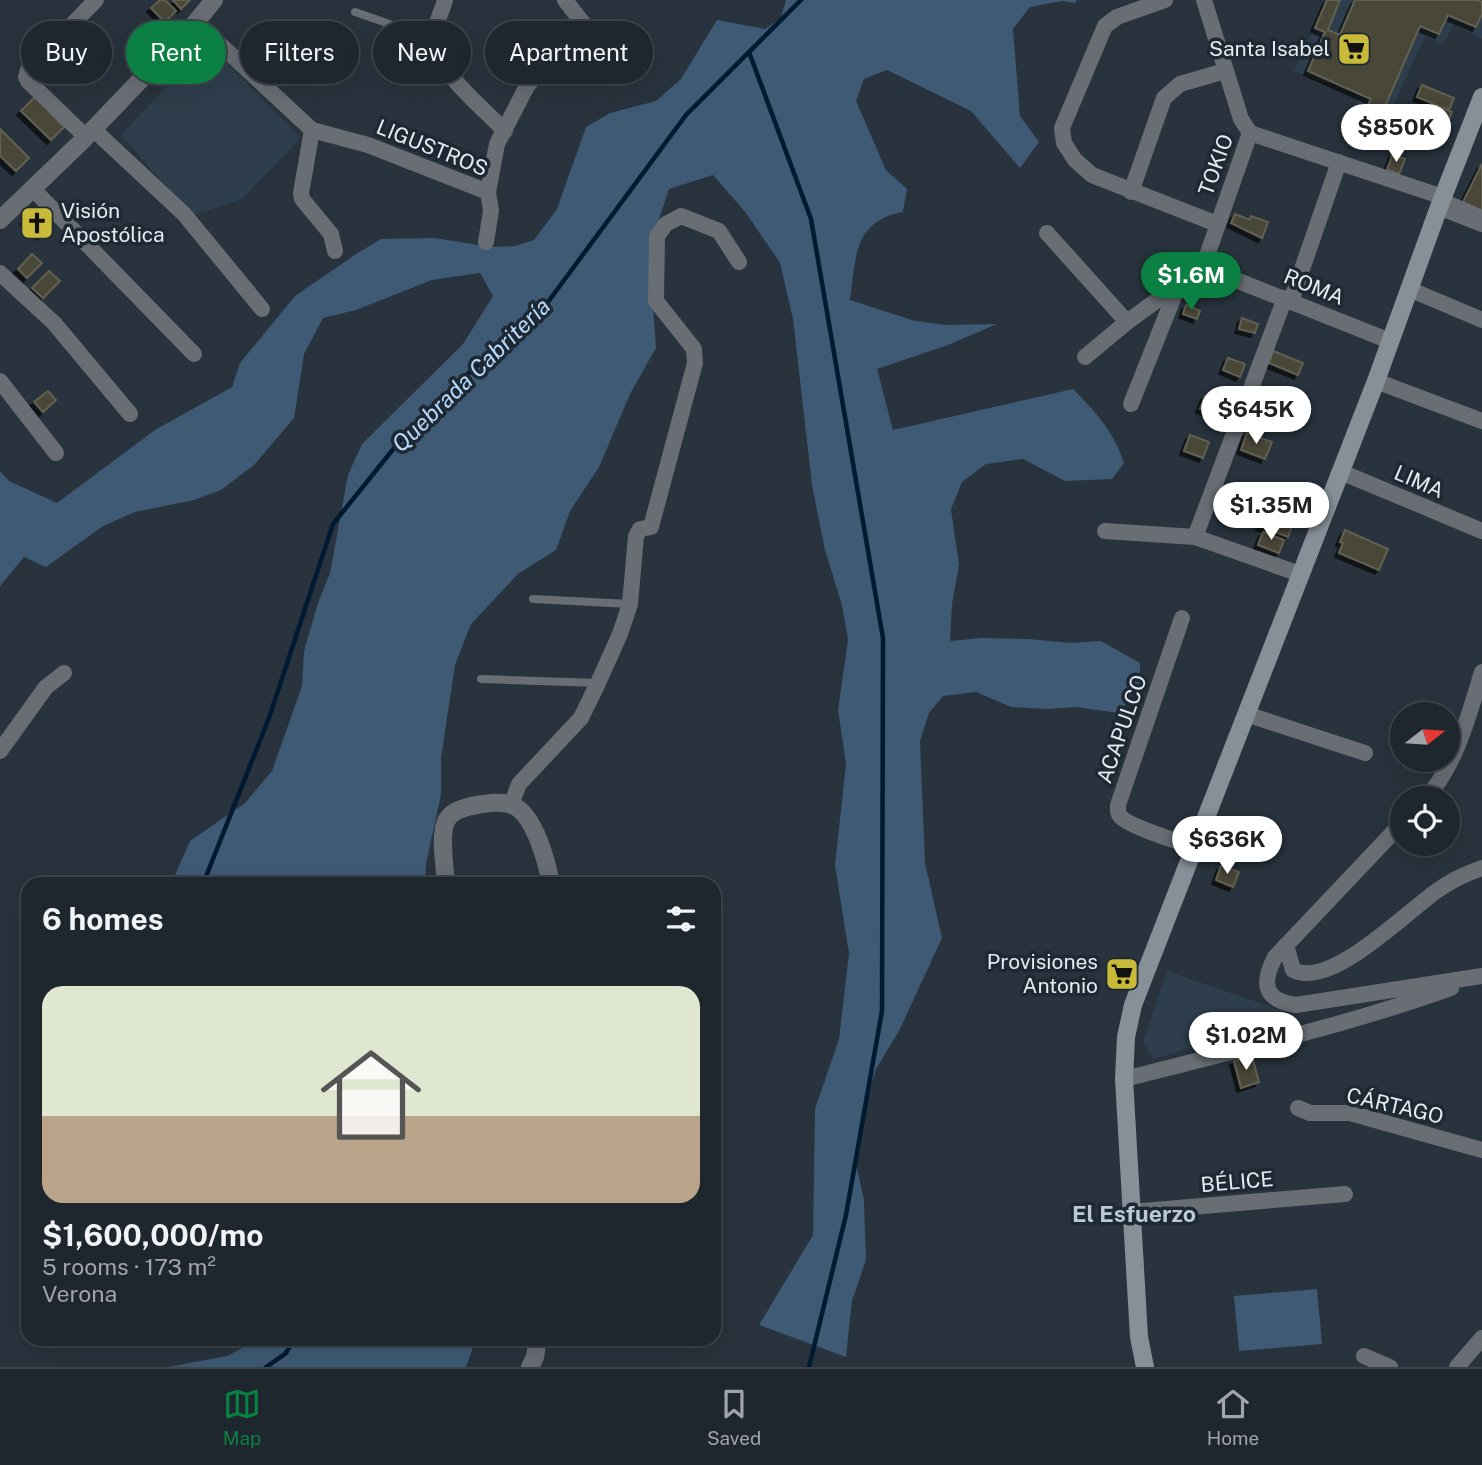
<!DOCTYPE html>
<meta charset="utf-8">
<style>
:root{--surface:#1e262e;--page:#2b323a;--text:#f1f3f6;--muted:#a1a5aa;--line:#3c434a;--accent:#0b8043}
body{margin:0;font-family:"Public Sans",sans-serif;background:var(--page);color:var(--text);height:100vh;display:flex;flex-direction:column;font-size:26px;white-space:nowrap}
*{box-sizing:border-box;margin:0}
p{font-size:23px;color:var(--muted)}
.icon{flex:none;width:38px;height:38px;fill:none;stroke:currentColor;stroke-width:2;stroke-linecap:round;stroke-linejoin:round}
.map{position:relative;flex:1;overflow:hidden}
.panel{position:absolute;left:21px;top:877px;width:700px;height:469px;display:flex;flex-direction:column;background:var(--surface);border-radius:21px;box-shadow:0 7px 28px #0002,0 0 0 2px var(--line)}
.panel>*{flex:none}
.banner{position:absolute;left:21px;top:21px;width:700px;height:63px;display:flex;gap:14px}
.needle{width:46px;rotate:73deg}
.controls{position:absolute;left:1390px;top:702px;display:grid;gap:14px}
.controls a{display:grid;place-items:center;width:70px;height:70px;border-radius:50%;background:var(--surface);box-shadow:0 7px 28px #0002,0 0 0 2px var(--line);font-size:35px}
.price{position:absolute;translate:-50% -60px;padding:0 16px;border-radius:24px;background:#fff;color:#222;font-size:23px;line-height:46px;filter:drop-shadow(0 2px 4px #0008)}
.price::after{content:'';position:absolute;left:50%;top:42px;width:21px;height:16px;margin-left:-10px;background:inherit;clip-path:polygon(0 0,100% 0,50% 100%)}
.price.on{background:var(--accent);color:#fff}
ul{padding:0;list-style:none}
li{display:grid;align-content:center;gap:14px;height:371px;padding:0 21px}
li span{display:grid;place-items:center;height:217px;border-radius:21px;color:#555}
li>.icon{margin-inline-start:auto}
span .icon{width:126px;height:126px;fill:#fffc;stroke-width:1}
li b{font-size:30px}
h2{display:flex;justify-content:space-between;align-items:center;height:84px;padding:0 21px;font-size:30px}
.pill{padding:0 24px;border-radius:32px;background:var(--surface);box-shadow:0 7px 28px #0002,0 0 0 2px var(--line);font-size:24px;line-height:63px}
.pill.on{background:var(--accent);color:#fff}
.dock{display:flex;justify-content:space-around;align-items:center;height:98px;border-top:2px solid var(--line);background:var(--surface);font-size:19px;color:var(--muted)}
.dock a{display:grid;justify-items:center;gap:4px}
.dock .on{color:var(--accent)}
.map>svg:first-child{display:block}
</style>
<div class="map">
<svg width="1482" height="1367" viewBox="0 0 1482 1367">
<defs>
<filter id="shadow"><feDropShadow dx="-4" dy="4" stdDeviation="0" flood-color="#0009"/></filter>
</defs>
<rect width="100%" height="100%" fill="#28333d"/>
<g fill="#2e3e4c">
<polygon points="1327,0 1482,0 1482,39 1454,24 1443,44 1425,36 1381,133 1356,106 1358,95 1294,71"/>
<polygon points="208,43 301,138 242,199 192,216 121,135"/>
<polygon points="1167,971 1286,1012 1285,1019 1154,1059 1143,1043"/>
</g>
<g fill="#3e5a74">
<path d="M 786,0 L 1076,0 L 1076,3 L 1062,1 L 1030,7 L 1013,29 L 1020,116 L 1039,142 L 1020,168 L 971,111 L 887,70 L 864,79 L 856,101 L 886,170 L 907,189 L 903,212 C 853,221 856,258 850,300 L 915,321 L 946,325 L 997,324 L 948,345 L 877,369 L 893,430 L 1073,389 C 1095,411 1115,433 1124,463 L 1112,479 L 1065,481 L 1023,459 L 986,464 L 962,482 L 951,509 L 959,565 L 952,604 L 950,641 L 981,638 L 1029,639 L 1071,643 L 1101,641 L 1140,663 L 1140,685 L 1119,713 L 1076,707 L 1048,709 L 1011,707 L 976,692 L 943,696 L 929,713 L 920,741 L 925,863 L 942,938 L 899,1031 L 876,1069 L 861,1117 L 856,1164 L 864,1200 L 866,1260 L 852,1301 L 846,1357 L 759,1325 L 813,1235 L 815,1109 L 839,1039 L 849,954 L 835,865 L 846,764 L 838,710 L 848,640 L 842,605 L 825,550 L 812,485 L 793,319 L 780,263 L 746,213 L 713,175 L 669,189 L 649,249 L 656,348 L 630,394 L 599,467 L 570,511 L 556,550 L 518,574 L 471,624 L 455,665 L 441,758 L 441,795 L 426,864 L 425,884 L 171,884 L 190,841 L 245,803 L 272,771 L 302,686 L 304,651 L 318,603 L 330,573 L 348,475 L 362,444 L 463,344 L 493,296 L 480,273 L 432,280 L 356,310 L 323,318 L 304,354 L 294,418 L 254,465 L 221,490 L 194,500 L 135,512 L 103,526 L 46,567 L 24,557 L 0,586 L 0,471 L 9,481 L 57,503 L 155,430 L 232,387 L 240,363 L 295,296 L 356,254 L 381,239 L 435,238 L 491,247 L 515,246 L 534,240 L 557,209 L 586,127 L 610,113 L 656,101 L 681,79 L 717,20 L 765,29 L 781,18 Z"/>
<polygon points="1317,1289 1322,1344 1239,1351 1234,1296"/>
<polygon points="260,1339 476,1339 466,1367 168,1367 227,1356"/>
</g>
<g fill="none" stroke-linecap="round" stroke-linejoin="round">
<g stroke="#001a32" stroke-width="4.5">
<polyline points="749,52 811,219 883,638 882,1011 846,1215 809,1367"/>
<polyline points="203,884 269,718 333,524 407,432 462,379 545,306 686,115 801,0"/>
<polyline points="266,1367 285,1354 295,1339"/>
</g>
</g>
<g fill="#494738" stroke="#626151" stroke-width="2" filter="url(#shadow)">
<polygon points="160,0 165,0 176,11 165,22 151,8"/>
<polygon points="173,0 190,0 181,9"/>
<polygon points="1327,0 1340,0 1328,30 1340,35 1355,0 1478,0 1482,2 1482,14 1476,27 1448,15 1439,34 1420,26 1383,111 1368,105 1371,99 1308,71 1325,32 1315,28"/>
<polygon points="1422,85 1454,98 1449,110 1417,97"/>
<polygon points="35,97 64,127 51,140 21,111"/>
<polygon points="1434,105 1452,112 1445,129 1428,123"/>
<polygon points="0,129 29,158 16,171 0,156"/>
<polygon points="1393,154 1405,159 1399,174 1387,169"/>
<polygon points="1482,164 1482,211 1463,202"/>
<polygon points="34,210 50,226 41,236 24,220"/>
<polygon points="1235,214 1250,220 1251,216 1268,222 1262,238 1231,223"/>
<polygon points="32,254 42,263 27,278 18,269"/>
<polygon points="49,271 60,281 43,298 32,288"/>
<polygon points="1186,305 1200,311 1197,319 1183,314"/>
<polygon points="1242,318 1258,324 1255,333 1239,329"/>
<polygon points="1273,351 1303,363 1298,375 1269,363"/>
<polygon points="1228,358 1245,364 1240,377 1223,370"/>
<polygon points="48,391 56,400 43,412 34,402"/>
<polygon points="1205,396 1226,404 1221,417 1200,409"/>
<polygon points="1247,433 1272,442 1265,459 1241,450"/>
<polygon points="1190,435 1209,442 1203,458 1184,451"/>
<polygon points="1267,508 1291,517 1289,522 1293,524 1288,537 1260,526"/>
<polygon points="1345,530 1388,549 1379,570 1339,553 1343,543 1340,542"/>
<polygon points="1263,532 1284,540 1279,553 1258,545"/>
<polygon points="1447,714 1454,717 1450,726 1447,726"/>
<polygon points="1221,866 1239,872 1233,887 1216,880"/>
<polygon points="1252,1056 1259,1082 1241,1088 1234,1061"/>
</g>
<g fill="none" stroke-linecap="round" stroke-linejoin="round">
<g stroke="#696e74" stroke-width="8">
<polyline points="355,12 433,39"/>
<polyline points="1443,197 1482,214"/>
<polyline points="533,599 630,604"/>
<polyline points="481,679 598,683"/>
</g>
<g stroke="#696e74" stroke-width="16">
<path d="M 445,0 C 442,12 432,30 433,42 C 436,70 486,111 505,131"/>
<polyline points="565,0 582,22 603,41"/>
<polyline points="1165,0 1117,17 1105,26 1062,128 1064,143 1075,160 1092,175 1217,224"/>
<polyline points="196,22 312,130 368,145 488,192 491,211 486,242"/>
<polyline points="93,129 184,214 262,309"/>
<polyline points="312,130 301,193 302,199 331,234 335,251"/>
<polyline points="1250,133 1443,197"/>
<polyline points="86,137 28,81 26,77 28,70 96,0"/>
<polyline points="32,188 194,354"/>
<polyline points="488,192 497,144 527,86 582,22"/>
<polyline points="1131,192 1164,98 1180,84 1225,71"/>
<polyline points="1439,207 1482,224"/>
<polyline points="1047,233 1127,322"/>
<polyline points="1203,267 1250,133 1241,119 1204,0"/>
<polyline points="1203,267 1390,341"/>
<polyline points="0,273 54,323 130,414"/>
<polyline points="1409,289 1482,320"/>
<polyline points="1291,301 1339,162"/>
<polyline points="1085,357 1127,322 1203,267"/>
<polyline points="0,381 56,453"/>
<polyline points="1376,381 1482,421"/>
<polyline points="1131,404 1178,286"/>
<polyline points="1341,472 1482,531"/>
<polyline points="1105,531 1195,537 1300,574"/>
<polyline points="1195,537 1285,298"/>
<path d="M 1182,618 L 1118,805 C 1118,809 1117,812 1120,816 C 1127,826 1180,842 1194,847"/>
<polyline points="1246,714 1365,753"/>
<polyline points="0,751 46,687 64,673"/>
<path d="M 1426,798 C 1457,764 1469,714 1482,672"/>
<polyline points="511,805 519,784 581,718 598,683 620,634 630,604 636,536 640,529 651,527 695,363 694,349 656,301 657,236 666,224 681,216 719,231 739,262"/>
<path d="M 1402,823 L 1275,957 C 1261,984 1264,1000 1296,1005 L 1482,976"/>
<path d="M 1286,945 L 1293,970 C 1331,990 1407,911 1438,890 C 1452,880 1467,873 1482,868"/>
<path d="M 1124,1079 C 1234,1051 1344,1026 1451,988"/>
<polyline points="1298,1108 1310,1113 1350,1113 1482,1150"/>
<polyline points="1131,1212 1345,1194"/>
<polyline points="1364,1356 1390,1367"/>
<polyline points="1457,1367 1482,1338"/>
</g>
<g stroke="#696e74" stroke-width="18">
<polyline points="0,220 81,142 196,22 214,0"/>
<path d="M 446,884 C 445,866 440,841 445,824 C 449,812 460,809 471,806 C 484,804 502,800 514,806 C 535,816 547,863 551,884"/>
<polyline points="530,1367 535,1357 538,1339"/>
</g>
<polyline stroke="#879099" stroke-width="18" points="1145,1367 1139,1337 1124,1079 1126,1037 1133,1005 1376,381 1439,207 1482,97"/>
</g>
<defs>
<symbol id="supermarket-square" viewBox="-11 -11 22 22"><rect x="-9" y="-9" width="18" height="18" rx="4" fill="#caba3a" stroke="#1e2933"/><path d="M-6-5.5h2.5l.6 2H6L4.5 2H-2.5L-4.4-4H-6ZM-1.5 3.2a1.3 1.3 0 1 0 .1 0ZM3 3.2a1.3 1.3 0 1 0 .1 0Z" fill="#111"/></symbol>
<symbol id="church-square" viewBox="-11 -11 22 22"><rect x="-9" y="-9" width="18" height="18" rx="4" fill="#caba3a" stroke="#1e2933"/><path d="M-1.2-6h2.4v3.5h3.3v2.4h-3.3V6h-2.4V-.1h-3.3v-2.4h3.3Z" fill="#111"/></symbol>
</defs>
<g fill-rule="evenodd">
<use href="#supermarket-square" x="1335" y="30" width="38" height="38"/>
<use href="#church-square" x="18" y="204" width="38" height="38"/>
<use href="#supermarket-square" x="1103" y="955" width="38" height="38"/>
</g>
<g text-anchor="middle" stroke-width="7" stroke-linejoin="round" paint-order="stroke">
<g font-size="21" fill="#e4ebf2" stroke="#1e2933" text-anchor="end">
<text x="1330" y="56">Santa Isabel</text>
<text x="61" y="218" text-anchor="start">Visión<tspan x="61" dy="24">Apostólica</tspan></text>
<text x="1098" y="969">Provisiones<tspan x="1098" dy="24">Antonio</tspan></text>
</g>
<g font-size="21" fill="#e4ebf2" stroke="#1e2933">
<text transform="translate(432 148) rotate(22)" y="7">LIGUSTROS</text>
<text transform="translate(1216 165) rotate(-70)" y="7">TOKIO</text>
<text transform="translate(1314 287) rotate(22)" y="7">ROMA</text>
<text transform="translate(1419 482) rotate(23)" y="7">LIMA</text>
<text transform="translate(1122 729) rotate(-71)" y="7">ACAPULCO</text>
<text transform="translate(1395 1106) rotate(13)" y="7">CÁRTAGO</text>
<text transform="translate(1237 1182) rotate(-5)" y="7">BÉLICE</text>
</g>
<g font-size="23" font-style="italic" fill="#b5dafd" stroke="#1e2933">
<text transform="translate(471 375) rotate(-44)" y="8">Quebrada Cabritería</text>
</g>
<g font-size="23" font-weight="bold" fill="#bccad7" stroke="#1e2933">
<text x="1134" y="1222">El Esfuerzo</text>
</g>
</g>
</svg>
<div class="controls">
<a><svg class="needle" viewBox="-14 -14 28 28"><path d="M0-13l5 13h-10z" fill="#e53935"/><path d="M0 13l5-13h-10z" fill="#a1a5aa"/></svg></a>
<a><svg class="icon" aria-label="locate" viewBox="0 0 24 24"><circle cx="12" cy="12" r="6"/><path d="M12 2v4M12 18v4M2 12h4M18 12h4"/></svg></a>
</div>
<b class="price" style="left:1396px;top:164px">$850K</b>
<b class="price on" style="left:1191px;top:312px">$1.6M</b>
<b class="price" style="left:1256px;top:446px">$645K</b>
<b class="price" style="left:1271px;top:542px">$1.35M</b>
<b class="price" style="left:1227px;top:876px">$636K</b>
<b class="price" style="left:1246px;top:1072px">$1.02M</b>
<div class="banner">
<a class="pill">Buy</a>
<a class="pill on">Rent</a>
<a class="pill">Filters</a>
<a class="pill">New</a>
<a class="pill">Apartment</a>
</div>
<section class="panel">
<h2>6 homes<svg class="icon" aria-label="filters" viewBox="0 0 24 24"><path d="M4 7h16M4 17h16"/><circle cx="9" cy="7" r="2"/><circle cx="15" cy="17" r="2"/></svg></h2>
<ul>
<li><span style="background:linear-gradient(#dfe7d0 60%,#b9a48a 0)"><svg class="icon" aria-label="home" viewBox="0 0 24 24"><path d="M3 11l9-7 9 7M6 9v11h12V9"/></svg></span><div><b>$1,600,000/mo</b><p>5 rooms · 173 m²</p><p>Verona</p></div></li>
</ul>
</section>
</div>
<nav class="dock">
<a class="on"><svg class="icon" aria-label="map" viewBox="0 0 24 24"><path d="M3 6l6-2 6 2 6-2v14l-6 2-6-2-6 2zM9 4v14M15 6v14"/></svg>Map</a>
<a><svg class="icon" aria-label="saved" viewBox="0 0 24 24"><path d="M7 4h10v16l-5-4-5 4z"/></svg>Saved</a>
<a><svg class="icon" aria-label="home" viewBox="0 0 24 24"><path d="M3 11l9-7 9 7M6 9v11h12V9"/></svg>Home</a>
</nav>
